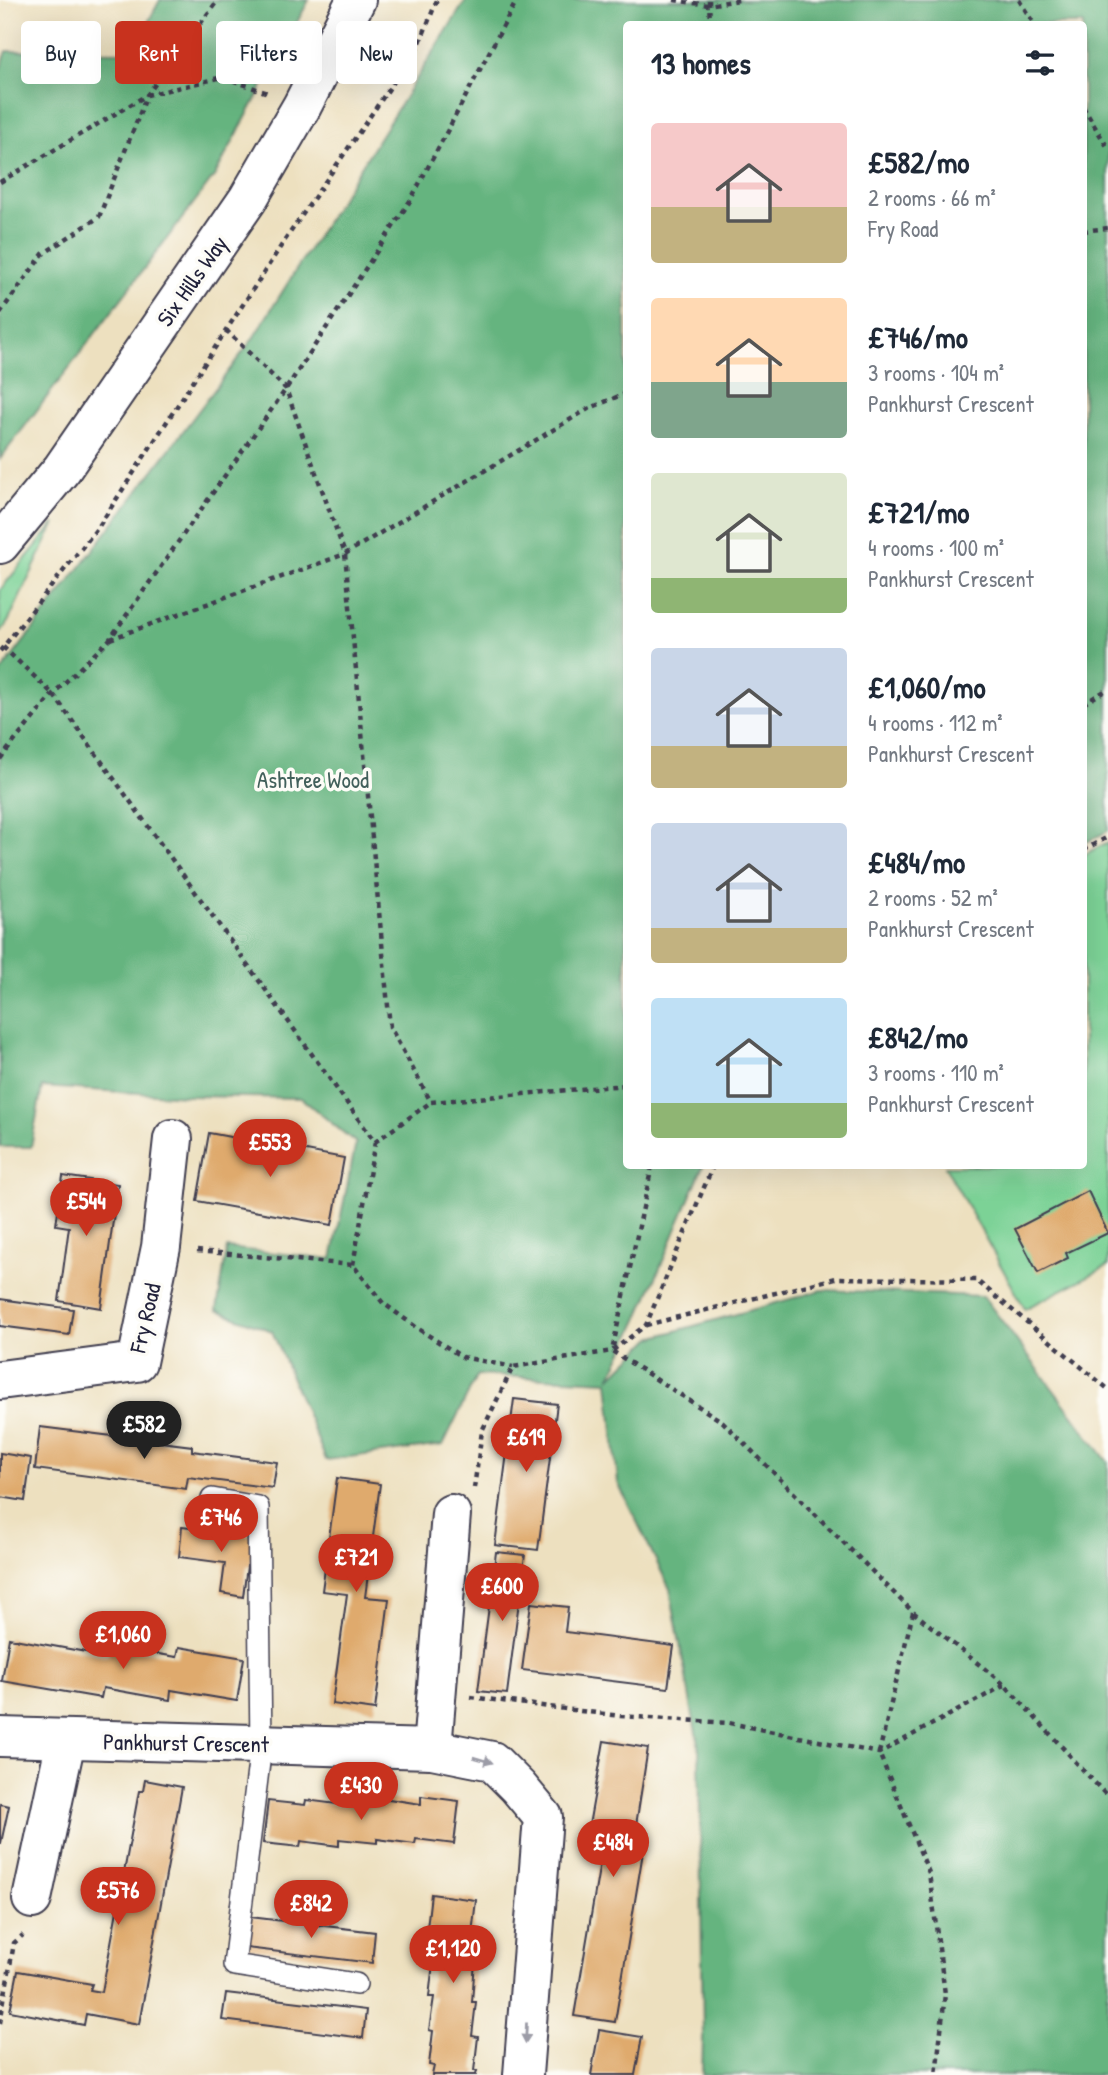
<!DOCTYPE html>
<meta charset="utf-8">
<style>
:root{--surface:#fff;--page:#f2f2f3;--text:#1f2937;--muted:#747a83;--accent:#c8321e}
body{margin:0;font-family:"Patrick Hand",sans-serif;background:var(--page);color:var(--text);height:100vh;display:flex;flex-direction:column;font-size:26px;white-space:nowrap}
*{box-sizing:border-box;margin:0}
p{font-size:23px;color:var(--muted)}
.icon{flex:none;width:38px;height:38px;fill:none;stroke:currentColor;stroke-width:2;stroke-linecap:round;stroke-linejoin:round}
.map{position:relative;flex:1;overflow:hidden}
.sheet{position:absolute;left:623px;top:21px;width:464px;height:1148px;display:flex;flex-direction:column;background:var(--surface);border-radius:7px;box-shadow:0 7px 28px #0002}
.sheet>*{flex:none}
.top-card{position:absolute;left:21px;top:21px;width:497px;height:63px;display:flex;gap:14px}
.price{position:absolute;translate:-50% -60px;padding:0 16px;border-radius:24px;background:var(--accent);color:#fff;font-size:23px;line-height:46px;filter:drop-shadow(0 2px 4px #0008)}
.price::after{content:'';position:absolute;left:50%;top:42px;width:21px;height:16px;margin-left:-10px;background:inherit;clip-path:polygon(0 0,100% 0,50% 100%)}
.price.current{background:#222;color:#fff}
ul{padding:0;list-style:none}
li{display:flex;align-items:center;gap:21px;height:175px;padding:0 28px}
li span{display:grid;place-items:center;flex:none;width:196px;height:140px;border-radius:7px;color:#555}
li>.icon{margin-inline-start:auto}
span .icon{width:84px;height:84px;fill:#fffc;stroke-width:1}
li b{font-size:30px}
h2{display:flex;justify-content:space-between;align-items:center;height:84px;padding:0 28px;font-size:30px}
.tag{padding:0 24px;border-radius:7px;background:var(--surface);box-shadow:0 7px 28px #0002;font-size:24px;line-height:63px}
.tag.current{background:var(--accent);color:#fff}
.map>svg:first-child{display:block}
</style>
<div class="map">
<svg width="1108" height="2075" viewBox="0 0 1108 2075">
<rect width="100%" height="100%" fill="#fdfcf7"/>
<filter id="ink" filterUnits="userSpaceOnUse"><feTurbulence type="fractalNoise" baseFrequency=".0143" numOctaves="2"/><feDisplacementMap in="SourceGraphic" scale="14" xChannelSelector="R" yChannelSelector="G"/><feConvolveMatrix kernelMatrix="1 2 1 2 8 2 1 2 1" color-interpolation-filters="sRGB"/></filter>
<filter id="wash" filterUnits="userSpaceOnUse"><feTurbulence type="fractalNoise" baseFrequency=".00686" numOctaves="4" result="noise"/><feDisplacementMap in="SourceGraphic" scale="28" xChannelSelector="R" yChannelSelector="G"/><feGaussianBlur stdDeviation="1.57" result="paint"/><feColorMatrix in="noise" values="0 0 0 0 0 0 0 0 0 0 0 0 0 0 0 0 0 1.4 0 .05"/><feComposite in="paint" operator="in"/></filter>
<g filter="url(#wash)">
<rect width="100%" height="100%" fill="#ede0bf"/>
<g fill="#7cd296" stroke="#4f7a68" stroke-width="2">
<polygon points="55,523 8,622 0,633 0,590"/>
<polygon points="1108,842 1108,1266 1025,1309 945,1166 1083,1166 1083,855"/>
</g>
<g fill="#65b47f" stroke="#446b5d" stroke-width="2">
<polygon points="160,0 309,0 215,175 0,459 0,70 7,51 132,52"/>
<polygon points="466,0 1108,0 1108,831 1083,844 1083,24 626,24 626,1166 703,1166 638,1320 610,1378 651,1338 822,1290 983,1296 1108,1462 1108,2075 702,2075 703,2037 699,1749 670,1589 618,1483 608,1381 477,1375 443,1445 326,1460 272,1331 217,1310 227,1248 332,1259 356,1143 301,1098 188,1096 42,1087 31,1147 0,1147 0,673 252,340"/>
</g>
<g id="blocks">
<g fill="#dfaa6d">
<polygon points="209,1133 344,1158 332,1225 197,1201"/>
<polygon points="63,1176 118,1184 101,1308 59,1301 69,1227 56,1225"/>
<polygon points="1088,1191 1108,1233 1066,1253 1068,1258 1038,1273 1015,1229"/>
<polygon points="0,1299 73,1309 69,1335 0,1326"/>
<polygon points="514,1399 557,1404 538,1550 495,1545"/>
<polygon points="40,1427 192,1446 192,1451 277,1462 273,1488 188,1477 186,1489 35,1469"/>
<polygon points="0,1453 31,1458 25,1501 0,1497"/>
<polygon points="337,1478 380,1484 365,1597 389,1599 375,1710 332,1704 347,1594 322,1591"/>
<polygon points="182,1527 255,1536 251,1566 247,1566 243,1597 221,1593 225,1563 179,1557"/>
<polygon points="496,1552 525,1555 507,1694 478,1691"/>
<polygon points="531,1603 568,1607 565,1632 674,1646 668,1688 522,1670"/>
<polygon points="9,1638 108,1656 110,1646 177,1657 179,1647 244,1658 237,1701 171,1690 170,1700 103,1688 101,1698 2,1681"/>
<polygon points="604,1741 648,1748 634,1838 645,1840 615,2022 574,2016 605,1833 588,1831"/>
<polygon points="145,1780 182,1787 139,2024 86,2014 84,2025 10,2011 18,1971 92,1984 90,1990 102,1992 139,1791 143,1791"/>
<polygon points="421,1796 459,1801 454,1844 416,1839 415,1844 377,1839 377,1843 339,1839 339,1846 301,1841 300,1847 263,1843 268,1801 305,1805 306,1800 344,1805 345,1798 382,1803 382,1798 421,1804"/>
<polygon points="0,1804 9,1806 1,1843 0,1842"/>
<polygon points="431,1894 476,1900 472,1934 477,1934 472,2002 476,2002 472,2036 478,2037 474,2071 477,2071 476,2075 432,2075 434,2066 429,2065 433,2031 429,2030 434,1997 429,1997 433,1963 428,1962 433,1929 427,1928"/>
<polygon points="250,1917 375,1932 372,1963 246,1948"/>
<polygon points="226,1993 366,2010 363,2038 222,2020"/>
<polygon points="599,2030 642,2037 635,2075 591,2075"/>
</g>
</g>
</g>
<g filter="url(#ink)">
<use href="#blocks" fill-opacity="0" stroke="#403e4f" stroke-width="2"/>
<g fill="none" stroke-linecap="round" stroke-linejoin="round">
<defs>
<polyline id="service" points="212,1499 258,1507 261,1746 234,1965 356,1984"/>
<g id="minor">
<polyline points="0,1380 137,1362 161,1247 173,1139"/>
<polyline points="0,1737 432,1749 492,1761 518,1787 543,1817 523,2075"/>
<polyline points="432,1749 451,1514"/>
<polyline points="32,1899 66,1740"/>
</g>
<polyline id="tertiary" points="0,544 62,469 248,199 302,106 356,0"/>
</defs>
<use href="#service" stroke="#403e4f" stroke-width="24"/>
<use href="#minor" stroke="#403e4f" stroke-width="42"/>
<use href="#tertiary" stroke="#403e4f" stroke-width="42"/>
<g stroke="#403e4f" stroke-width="4.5" stroke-dasharray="5 5" stroke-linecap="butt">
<polyline points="674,0 708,5 739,0"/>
<polyline points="709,0 710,24"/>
<polyline points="1019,0 1034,24"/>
<polyline points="1083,107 1108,148"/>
<polyline points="0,182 147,95 223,77 268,93"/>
<polyline points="1083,231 1108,228"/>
<polyline points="0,313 43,254 99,217 147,95 218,0"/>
<polyline points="226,330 286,389 345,554 390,1027 431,1102 626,1085"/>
<polyline points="110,639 345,554 588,409 626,393"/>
<polyline points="3,647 53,694 375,1142 353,1265"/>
<polyline points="0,651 99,526 283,243 419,45 437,0"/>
<polyline points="1083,704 1108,689"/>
<polyline points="0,759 53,694 109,640 286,389 410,201 517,0"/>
<polyline points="1083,850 1108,837"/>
<polyline points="375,1142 431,1102"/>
<polyline points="652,1166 612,1351 723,1422 913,1612 1005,1685 1108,1797"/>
<polyline points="197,1251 353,1265 383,1303 420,1330 462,1357 513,1367"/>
<polyline points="646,1325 836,1278 976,1280 1108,1389"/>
<polyline points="474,1488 482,1431 513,1367 612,1351 646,1325 713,1166"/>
<polyline points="913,1612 879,1753 929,1873 945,1994 936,2075"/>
<polyline points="471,1697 620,1716 729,1723 879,1753 1005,1685"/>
<polyline points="0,2023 14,1943 23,1935"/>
</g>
<use href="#service" stroke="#fff" stroke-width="21"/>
<use href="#minor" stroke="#fff" stroke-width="38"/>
<use href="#tertiary" stroke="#fff" stroke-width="38"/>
</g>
<defs><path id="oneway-solid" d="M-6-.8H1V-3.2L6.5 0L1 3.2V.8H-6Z" transform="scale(1.75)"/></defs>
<g fill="#9c9ca7">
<use href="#oneway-solid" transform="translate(483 1760) rotate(16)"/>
<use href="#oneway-solid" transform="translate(526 2033) rotate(93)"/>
</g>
</g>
<g text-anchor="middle" stroke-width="7" stroke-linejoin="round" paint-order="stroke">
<g font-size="23" fill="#22223b" stroke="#fdfcf7">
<text transform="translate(192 281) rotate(-55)" y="8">Six Hills Way</text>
<text transform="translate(145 1318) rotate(-77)" y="8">Fry Road</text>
<text transform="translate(186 1743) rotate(1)" y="8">Pankhurst Crescent</text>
</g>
<g font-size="23" fill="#42605b" stroke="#fdfcf7">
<text x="313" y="788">Ashtree Wood</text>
</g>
</g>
</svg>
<b class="price" style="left:270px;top:1179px">£553</b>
<b class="price" style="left:86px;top:1238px">£544</b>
<b class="price current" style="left:144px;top:1461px">£582</b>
<b class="price" style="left:526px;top:1474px">£619</b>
<b class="price" style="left:221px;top:1554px">£746</b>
<b class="price" style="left:356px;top:1594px">£721</b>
<b class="price" style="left:502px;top:1623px">£600</b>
<b class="price" style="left:123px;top:1671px">£1,060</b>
<b class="price" style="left:361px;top:1822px">£430</b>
<b class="price" style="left:613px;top:1879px">£484</b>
<b class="price" style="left:118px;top:1927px">£576</b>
<b class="price" style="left:311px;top:1940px">£842</b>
<b class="price" style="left:453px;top:1985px">£1,120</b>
<div class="top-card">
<a class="tag">Buy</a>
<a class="tag current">Rent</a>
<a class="tag">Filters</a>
<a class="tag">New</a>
</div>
<section class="sheet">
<h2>13 homes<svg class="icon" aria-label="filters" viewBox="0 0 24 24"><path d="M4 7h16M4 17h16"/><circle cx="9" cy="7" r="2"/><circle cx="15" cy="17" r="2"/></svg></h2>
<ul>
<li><span style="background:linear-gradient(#f6c9c9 60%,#c2b280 0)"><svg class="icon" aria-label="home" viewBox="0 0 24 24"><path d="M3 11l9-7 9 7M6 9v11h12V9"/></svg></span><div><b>£582/mo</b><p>2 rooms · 66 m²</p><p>Fry Road</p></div></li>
<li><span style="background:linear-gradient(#ffd9b3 60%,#7fa58c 0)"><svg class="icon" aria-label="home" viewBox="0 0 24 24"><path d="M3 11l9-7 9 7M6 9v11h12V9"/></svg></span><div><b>£746/mo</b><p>3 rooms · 104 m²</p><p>Pankhurst Crescent</p></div></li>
<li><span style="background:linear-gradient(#dfe7d0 75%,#8fb573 0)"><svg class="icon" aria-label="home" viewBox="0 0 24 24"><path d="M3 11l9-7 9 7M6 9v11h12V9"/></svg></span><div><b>£721/mo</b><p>4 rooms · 100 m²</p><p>Pankhurst Crescent</p></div></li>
<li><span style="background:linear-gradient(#c9d6e8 70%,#c2b280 0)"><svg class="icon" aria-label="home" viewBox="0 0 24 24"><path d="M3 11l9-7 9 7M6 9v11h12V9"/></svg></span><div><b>£1,060/mo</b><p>4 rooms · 112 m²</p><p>Pankhurst Crescent</p></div></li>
<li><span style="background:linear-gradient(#c9d6e8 75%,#c2b280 0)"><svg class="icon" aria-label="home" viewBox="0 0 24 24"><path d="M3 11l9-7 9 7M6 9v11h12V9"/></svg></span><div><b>£484/mo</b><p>2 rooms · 52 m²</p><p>Pankhurst Crescent</p></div></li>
<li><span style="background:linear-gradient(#bfe0f5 75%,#8fb573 0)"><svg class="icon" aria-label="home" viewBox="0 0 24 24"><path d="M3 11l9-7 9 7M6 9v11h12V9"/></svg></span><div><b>£842/mo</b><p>3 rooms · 110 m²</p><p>Pankhurst Crescent</p></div></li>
</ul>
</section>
</div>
